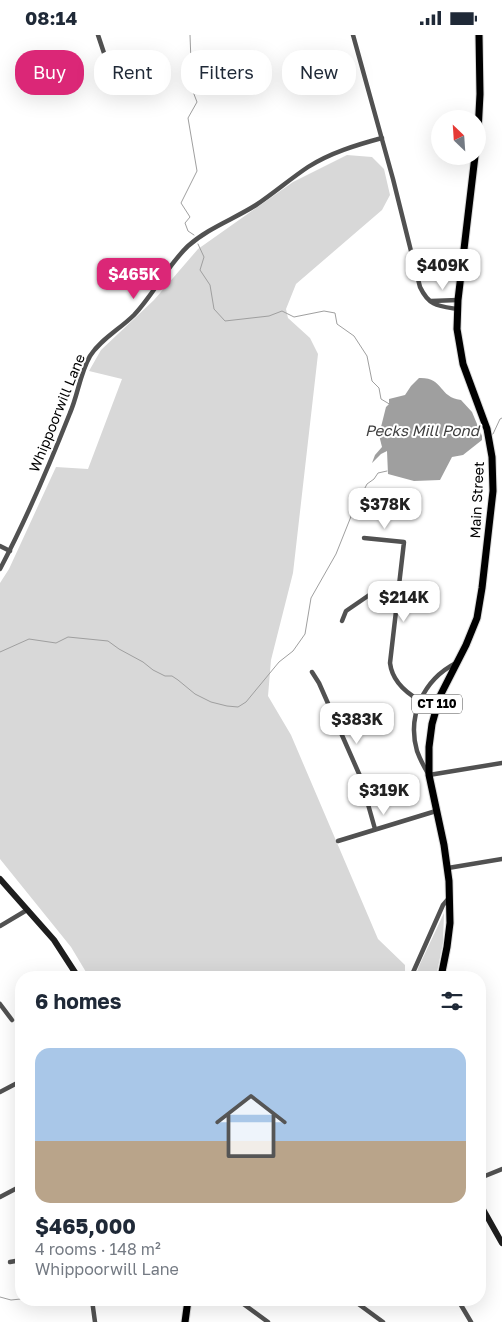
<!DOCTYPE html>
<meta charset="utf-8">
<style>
:root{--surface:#fff;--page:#f2f2f3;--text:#1f2937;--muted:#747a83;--line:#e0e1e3;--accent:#db2777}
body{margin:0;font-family:"Golos Text",sans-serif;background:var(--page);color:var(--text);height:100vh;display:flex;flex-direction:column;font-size:19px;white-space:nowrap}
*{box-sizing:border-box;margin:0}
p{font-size:16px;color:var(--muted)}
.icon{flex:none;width:28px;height:28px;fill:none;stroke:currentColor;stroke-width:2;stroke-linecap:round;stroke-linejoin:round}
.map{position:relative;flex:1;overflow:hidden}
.sheet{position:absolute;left:15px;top:936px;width:471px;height:335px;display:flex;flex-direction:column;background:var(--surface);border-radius:20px;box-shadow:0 5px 20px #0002}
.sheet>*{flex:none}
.banner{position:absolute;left:15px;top:15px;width:472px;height:45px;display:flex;gap:10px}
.needle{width:32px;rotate:335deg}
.controls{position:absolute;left:431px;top:75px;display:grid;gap:10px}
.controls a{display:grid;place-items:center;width:55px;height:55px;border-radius:50%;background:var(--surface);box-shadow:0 5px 20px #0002;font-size:25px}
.price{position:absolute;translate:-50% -42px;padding:0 11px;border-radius:10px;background:#fff;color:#222;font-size:16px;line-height:32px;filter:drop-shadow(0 1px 2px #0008)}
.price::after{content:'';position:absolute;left:50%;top:30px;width:15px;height:11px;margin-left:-8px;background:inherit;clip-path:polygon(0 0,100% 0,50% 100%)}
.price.selected{background:var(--accent);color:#fff}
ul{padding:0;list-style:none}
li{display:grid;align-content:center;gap:10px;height:265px;padding:0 20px}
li+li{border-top:1px solid var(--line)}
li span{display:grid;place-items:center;height:155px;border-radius:15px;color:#555}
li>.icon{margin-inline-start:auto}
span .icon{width:90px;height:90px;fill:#fffc;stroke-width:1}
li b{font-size:21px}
h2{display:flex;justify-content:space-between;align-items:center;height:60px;padding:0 20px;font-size:21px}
.tag{padding:0 18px;border-radius:20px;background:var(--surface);box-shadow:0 5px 20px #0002;font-size:18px;line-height:45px}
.tag.selected{background:var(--accent);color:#fff}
.status{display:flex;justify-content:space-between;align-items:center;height:35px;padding:0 25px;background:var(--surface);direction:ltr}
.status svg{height:14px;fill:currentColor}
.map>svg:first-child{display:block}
</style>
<div class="status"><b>08:14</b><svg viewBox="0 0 49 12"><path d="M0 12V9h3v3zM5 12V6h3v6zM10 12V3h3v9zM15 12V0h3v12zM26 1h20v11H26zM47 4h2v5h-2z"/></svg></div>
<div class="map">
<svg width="502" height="1287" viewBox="0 0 502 1287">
<rect width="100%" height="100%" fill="#fff"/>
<g fill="#d8d8d8">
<polygon points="347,120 372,122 384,134 390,160 382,175 296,249 286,274 288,283 310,303 318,319 293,538 271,625 268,661 291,700 378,904 405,930 405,942 89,942 71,912 0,824 0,548 9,534 56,432 88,434 122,344 89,336 101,315 154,265 198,214 293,147"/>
<polygon points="444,878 443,908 436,942 415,942 419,931"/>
</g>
<path fill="#9f9f9f" d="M 419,343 C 444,342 438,362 461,365 L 472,377 L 482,401 L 482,405 L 463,420 L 452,422 L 440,445 L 414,446 L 388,439 L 387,416 L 381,419 L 372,428 L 375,420 L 382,412 L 379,400 L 386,372 L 389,369 L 389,364 L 405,360 L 411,351 Z"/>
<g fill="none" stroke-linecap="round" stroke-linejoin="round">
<g stroke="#9f9f9f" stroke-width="1">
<polyline points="190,0 192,54 197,67 188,83 197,136 181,168 190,182 185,188 188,196 194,200"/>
<polyline points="198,209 204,222 200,235 210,250 214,274 225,286 269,281 282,276 294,282 324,276 335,278 337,289 354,301 367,321 372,346 379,353 381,364 391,370"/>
<polyline points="490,400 493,399 500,384 502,383"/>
<polyline points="0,617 29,604 56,608 68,602 108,606 119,614 143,627 153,635 165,641 172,641 178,645 195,659 211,667 227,671 238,672 246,667 279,627 293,616 305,599 311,563 336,519 354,474 367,449 374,444 378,438 387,436"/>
<polyline points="0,1262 11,1265 21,1264"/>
</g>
<defs>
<g id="primary">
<polyline points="478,97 480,59 479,0"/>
<polyline points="441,942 447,912 450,888 449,846 444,810 429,740 429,712 432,689 440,661 466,610 477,583 482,553 493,456 492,422 487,394 463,329 457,294 458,265 475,121"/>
<polyline points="185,1287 188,1265"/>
</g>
</defs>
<use href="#primary" stroke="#dbdbdb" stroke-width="9"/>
<g stroke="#515151" stroke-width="4.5">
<polyline points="98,0 104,18"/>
<path d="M 353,0 L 393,144 L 420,252 C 429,271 438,271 457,274"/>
<polyline points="431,266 458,265"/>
<path d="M 364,503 L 404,507 L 390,628 C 392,645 405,657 419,665"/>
<polyline points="0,511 10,516"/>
<path d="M 0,534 C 27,483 49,431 70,378 C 78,360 80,338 90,321 C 101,304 120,294 134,280 C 154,259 167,231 188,211 C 208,193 234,184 256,170 C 274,158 290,144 308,132 C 330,118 356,110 382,103"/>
<polyline points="342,586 346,576 378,554 386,550 399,551"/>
<path d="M 456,628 C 423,645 407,681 417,716 C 420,724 424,732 429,740 L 502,728"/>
<polyline points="312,637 319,648 360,741 375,794"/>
<polyline points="338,806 436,776"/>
<polyline points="448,833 502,824"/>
<polyline points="0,891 27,875"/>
<polyline points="411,942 443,870 449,863"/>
<polyline points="0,969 12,985"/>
<polyline points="0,1057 21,1046"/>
<polyline points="480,1143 502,1134"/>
<polyline points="0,1162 21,1151"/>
<polyline points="10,1227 21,1225"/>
<polyline points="92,1265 95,1287"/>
<polyline points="238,1265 268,1287"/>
<polyline points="353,1265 383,1287"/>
<polyline points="458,1265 471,1287"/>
</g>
<g stroke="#1e1e1e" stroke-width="6">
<polyline points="0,844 54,905 78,942"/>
<polyline points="480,1169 502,1208"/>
</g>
<use href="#primary" stroke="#000" stroke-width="7"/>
</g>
<g text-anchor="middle" stroke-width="4" stroke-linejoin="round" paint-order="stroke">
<rect fill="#fff" stroke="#4c4c4c" stroke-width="1" x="412" y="659.5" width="50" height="19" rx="4"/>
<g font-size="12" font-weight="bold" fill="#000">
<text x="437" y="673">CT 110</text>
</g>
<g font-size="14" fill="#000" stroke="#fff">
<text transform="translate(57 378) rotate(-68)" y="5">Whippoorwill Lane</text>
<text transform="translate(477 465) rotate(-87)" y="5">Main Street</text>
</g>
<g font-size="15" font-style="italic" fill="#404040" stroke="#fff">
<text x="422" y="401">Pecks Mill Pond</text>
</g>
</g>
</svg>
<div class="controls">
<a><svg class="needle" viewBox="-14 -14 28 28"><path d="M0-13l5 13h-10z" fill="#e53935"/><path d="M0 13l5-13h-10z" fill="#747a83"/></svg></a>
</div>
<b class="price" style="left:443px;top:256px">$409K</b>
<b class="price selected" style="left:134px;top:265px">$465K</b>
<b class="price" style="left:385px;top:495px">$378K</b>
<b class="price" style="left:404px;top:588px">$214K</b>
<b class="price" style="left:357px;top:710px">$383K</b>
<b class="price" style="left:384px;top:781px">$319K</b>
<div class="banner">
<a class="tag selected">Buy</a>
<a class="tag">Rent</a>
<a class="tag">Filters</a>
<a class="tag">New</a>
</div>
<section class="sheet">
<h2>6 homes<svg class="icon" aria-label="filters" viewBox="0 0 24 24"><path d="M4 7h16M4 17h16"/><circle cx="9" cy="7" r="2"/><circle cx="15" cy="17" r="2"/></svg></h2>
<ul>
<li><span style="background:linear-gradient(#a9c7e8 60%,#b9a48a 0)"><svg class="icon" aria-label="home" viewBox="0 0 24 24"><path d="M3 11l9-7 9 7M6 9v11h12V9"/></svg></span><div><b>$465,000</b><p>4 rooms · 148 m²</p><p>Whippoorwill Lane</p></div></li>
</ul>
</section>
</div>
